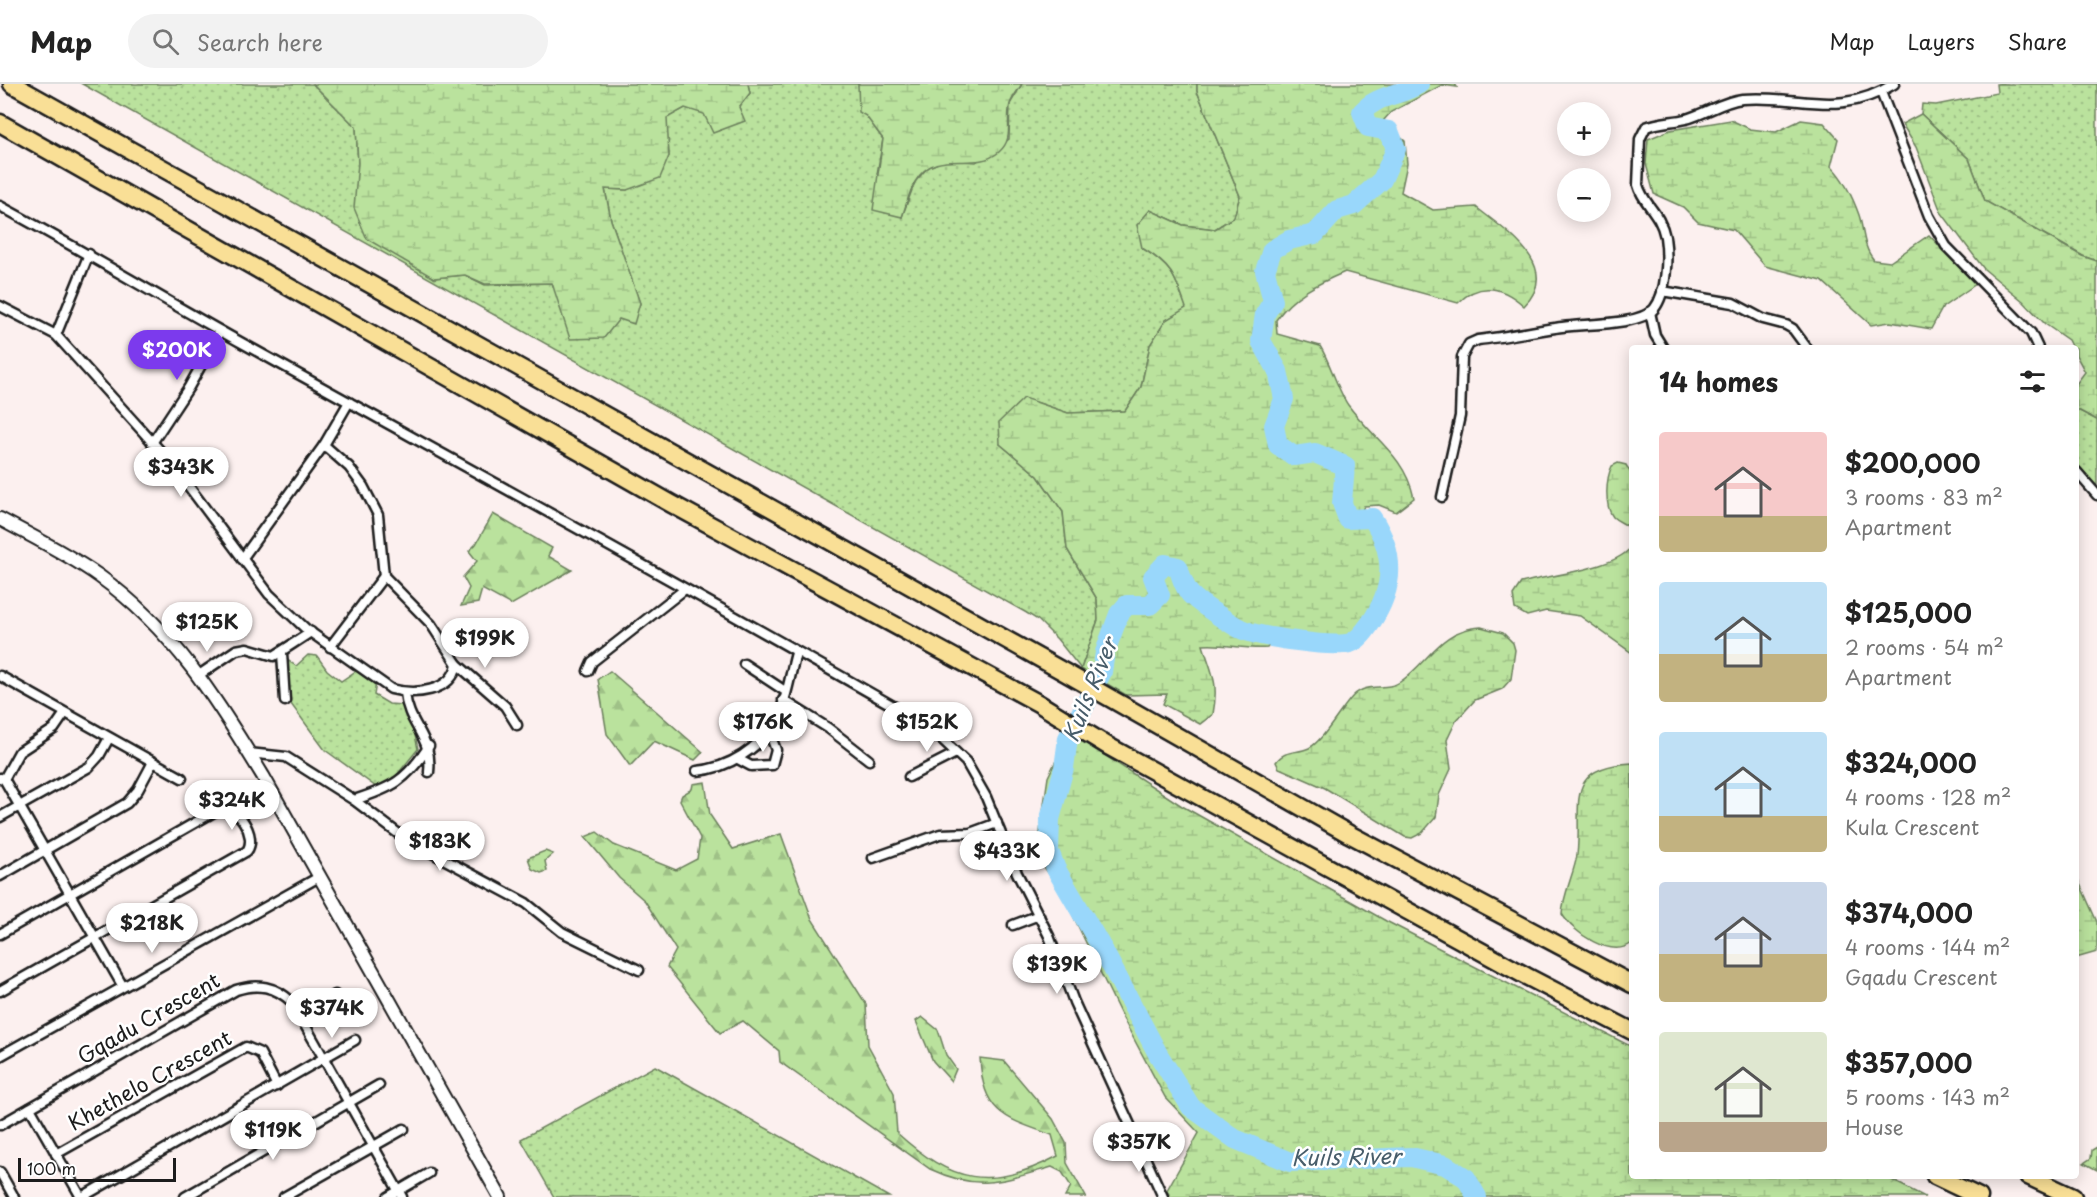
<!DOCTYPE html>
<meta charset="utf-8">
<style>
:root{--surface:#fff;--page:#f2f2f2;--text:#222;--muted:#767676;--line:#e0e0e0;--accent:#7c3aed}
body{margin:0;font-family:"Playpen Sans",sans-serif;background:var(--page);color:var(--text);height:100vh;display:flex;flex-direction:column;font-size:22px;white-space:nowrap}
*{box-sizing:border-box;margin:0}
p{font-size:20px;color:var(--muted)}
.icon{flex:none;width:33px;height:33px;fill:none;stroke:currentColor;stroke-width:2;stroke-linecap:round;stroke-linejoin:round}
.map{position:relative;flex:1;overflow:hidden}
.details{position:absolute;left:1629px;top:261px;width:450px;height:834px;display:flex;flex-direction:column;background:var(--surface);border-radius:6px;box-shadow:0 3px 15px #0003}
.details>*{flex:none}
.fabs{position:absolute;left:1557px;top:18px;display:grid;gap:12px}
.fabs a{display:grid;place-items:center;width:54px;height:54px;border-radius:50%;background:var(--surface);box-shadow:0 3px 15px #0003;font-size:30px}
.scale{position:absolute;left:18px;bottom:15px;width:158px;box-sizing:border-box;padding-left:6px;border:3px solid #1c1c1c;border-top:0;font-size:16px;line-height:21px;white-space:nowrap;color:#1c1c1c;-webkit-text-stroke:4px #fff;paint-order:stroke}
.price{position:absolute;translate:-50% -51px;padding:0 14px;border-radius:21px;background:#fff;color:#222;font-size:20px;line-height:39px;filter:drop-shadow(0 2px 3px #0008)}
.price::after{content:'';position:absolute;left:50%;top:36px;width:18px;height:14px;margin-left:-9px;background:inherit;clip-path:polygon(0 0,100% 0,50% 100%)}
.price.on{background:var(--accent);color:#fff}
ul{padding:0;list-style:none}
li{display:flex;align-items:center;gap:18px;height:150px;padding:0 30px}
li span{display:grid;place-items:center;flex:none;width:168px;height:120px;border-radius:6px;color:#555}
li>.icon{margin-inline-start:auto}
span .icon{width:72px;height:72px;fill:#fffc;stroke-width:1}
li b{font-size:26px}
h2{display:flex;justify-content:space-between;align-items:center;height:72px;padding:0 30px;font-size:26px}
header{display:flex;align-items:center;gap:36px;box-sizing:border-box;height:84px;padding:0 30px;background:var(--surface);border-bottom:2px solid var(--line)}
header strong{font-size:28px}
nav{display:flex;gap:33px;margin-inline-start:auto;font-size:21px}
.search{width:420px;height:54px;background:var(--page);display:flex;align-items:center;gap:15px;box-sizing:border-box;padding:0 21px;border-radius:33px;color:var(--muted);font-size:22px}
.map>svg:first-child{display:block}
</style>
<header>
<strong>Map</strong>
<div class="search"><svg class="icon" aria-label="search" viewBox="0 0 24 24"><circle cx="10" cy="10" r="6"/><path d="M15 15l6 6"/></svg>Search here</div>
<nav><a>Map</a><a>Layers</a><a>Share</a></nav>
</header>
<div class="map">
<svg width="2097" height="1113" viewBox="0 0 2097 1113">
<defs>
<pattern id="grass-dots" width="8" height="8" patternUnits="userSpaceOnUse" patternTransform="scale(1.5)"><rect width="8" height="8" fill="#bae29d"/><path d="M2 2h.1M6 6h.1" fill="none" stroke="#9fc187" stroke-width="1.8" stroke-linecap="round"/></pattern>
<pattern id="forest-firs" width="22" height="20" patternUnits="userSpaceOnUse" patternTransform="scale(1.5)"><rect width="22" height="20" fill="#bae29d"/><path d="M5 1l3.5 6h-7zM16 11l3.5 6h-7z" fill="#9fc187"/></pattern>
<pattern id="wetland-marsh" width="20" height="14" patternUnits="userSpaceOnUse" patternTransform="scale(1.5)"><rect width="20" height="14" fill="#bae29d"/><path d="M1 5h8M5 5V1M11 12h8M15 12V8" fill="none" stroke="#9fc187"/></pattern>
<pattern id="park-tufts" width="24" height="20" patternUnits="userSpaceOnUse" patternTransform="scale(1.5)"><rect width="24" height="20" fill="#bae29d"/><path d="M3 7l-1-3M5 7V3M7 7l1-3M15 17l-1-3M17 17v-4M19 17l1-3" fill="none" stroke="#9fc187"/></pattern>
</defs>
<rect width="100%" height="100%" fill="#fcf0ef"/>
<filter id="ink" filterUnits="userSpaceOnUse"><feTurbulence type="fractalNoise" baseFrequency=".0167" numOctaves="2"/><feDisplacementMap in="SourceGraphic" scale="12" xChannelSelector="R" yChannelSelector="G"/><feConvolveMatrix kernelMatrix="1 2 1 2 8 2 1 2 1" color-interpolation-filters="sRGB"/></filter>
<g filter="url(#ink)">
<g fill="url(#grass-dots)" stroke="#6b7f5c" stroke-width="1.5">
<path d="M 82,0 L 313,0 L 356,43 L 358,79 L 434,194 L 465,191 L 485,201 L 552,199 L 619,235 L 640,220 L 611,136 L 605,105 L 627,106 L 669,72 L 666,34 L 685,24 L 744,37 L 739,23 L 750,9 L 748,0 L 858,0 L 866,32 L 883,55 L 877,90 L 902,133 L 915,98 L 928,83 L 946,76 L 976,78 L 1009,55 L 1010,20 L 1022,0 L 1197,0 L 1197,7 L 1240,112 L 1234,133 L 1215,145 L 1183,141 L 1150,126 L 1142,164 C 1172,182 1175,192 1187,225 L 1166,236 L 1150,261 L 1141,303 L 1125,327 L 1068,329 L 1024,314 L 1000,360 L 1038,392 L 1063,428 L 1067,465 L 1097,515 L 1098,536 L 1081,585 L 1057,555 L 1038,536 L 1025,528 Z"/>
<polygon points="1996,0 2097,0 2097,177 2083,172 1985,117 1969,75 1921,30 1922,20 1936,21 1997,9"/>
<polygon points="2076,325 2097,336 2097,402 2076,382"/>
<polygon points="308,571 317,572 327,586 341,597 356,587 376,599 374,611 389,620 402,621 413,642 418,665 383,708 325,666 288,616 286,575 296,582"/>
<polygon points="655,982 889,1113 554,1113 521,1055"/>
<polygon points="2097,1063 2097,1086 2084,1079 2091,1074 2092,1066"/>
</g>
<g fill="url(#forest-firs)" stroke="#6b7f5c" stroke-width="1.5">
<polygon points="493,430 552,464 548,472 572,486 511,521 482,505 478,519 461,522 469,504 463,493 477,477 469,467 476,460"/>
<polygon points="610,587 703,668 695,676 654,657 630,682 607,650 598,595"/>
<path d="M 705,698 L 710,731 L 733,765 L 781,750 L 812,835 L 866,920 L 868,961 L 894,1009 L 897,1049 C 951,1098 990,1108 1058,1072 L 1052,1051 C 1004,1034 983,1029 980,974 L 1004,977 L 1053,1035 L 1066,1059 L 1067,1079 L 1086,1113 L 1065,1113 L 1071,1102 L 1062,1088 L 1052,1083 C 1003,1097 979,1108 930,1085 L 780,978 L 779,967 L 743,937 L 720,949 L 667,883 L 676,866 L 645,817 L 619,794 L 585,753 L 597,748 L 614,761 L 676,786 L 697,775 L 700,754 L 680,716 L 682,711 L 692,705 L 693,700 Z"/>
<polygon points="922,933 938,946 946,971 956,985 951,997 933,977 916,937"/>
</g>
<g fill="url(#wetland-marsh)" stroke="#6b7f5c" stroke-width="1.5">
<polygon points="313,0 748,0 750,9 739,23 745,37 713,49 704,30 685,24 667,34 669,72 660,94 627,106 605,105 611,136 640,219 634,240 619,235 604,254 570,255 552,199 485,200 465,191 434,194 367,155 354,124 358,79 356,43"/>
<path d="M 858,0 L 1022,0 C 1018,6 1012,14 1010,20 C 1005,38 1015,54 999,68 C 973,90 937,61 915,98 C 909,108 906,122 902,133 L 873,126 L 883,55 L 866,32 L 859,28 Z"/>
<path d="M 1197,0 L 1455,0 L 1457,3 L 1442,1 L 1391,28 L 1383,37 L 1405,57 L 1407,80 L 1401,108 L 1433,126 L 1476,123 C 1504,146 1564,182 1524,222 C 1503,203 1480,197 1458,219 L 1345,188 C 1317,200 1293,211 1276,236 L 1277,250 L 1320,262 C 1330,278 1338,307 1348,321 C 1372,354 1405,371 1414,414 L 1396,428 L 1379,421 L 1364,422 L 1359,433 L 1372,434 C 1395,468 1397,502 1372,537 C 1366,545 1360,556 1349,559 C 1326,565 1298,558 1276,552 L 1267,564 C 1244,566 1225,559 1203,561 C 1212,590 1219,598 1213,630 L 1200,640 L 1163,620 L 1167,610 L 1126,611 L 1081,585 L 1098,536 L 1097,515 L 1067,465 L 1063,428 L 1038,392 L 1000,360 L 999,338 L 1024,314 L 1068,329 L 1125,327 L 1141,303 L 1150,261 L 1166,236 L 1186,224 C 1175,192 1172,182 1142,164 L 1137,141 L 1150,126 L 1183,141 L 1215,145 L 1234,133 L 1240,112 L 1197,7 Z"/>
<polygon points="1921,30 1969,75 1985,117 2082,172 2097,177 2097,336 2076,325 2076,300 2085,288 2076,271 2076,264 2072,264 2068,256 2045,240 2023,217 1984,185 1941,128 1916,63 1902,40"/>
<path d="M 1731,36 L 1750,45 L 1776,48 L 1801,36 L 1824,39 L 1838,55 L 1831,82 C 1844,95 1853,114 1859,131 C 1864,146 1863,164 1874,176 L 1890,178 L 1929,151 L 1976,200 L 1943,223 L 1931,245 L 1890,238 L 1871,241 L 1822,197 L 1765,182 L 1734,146 L 1698,138 L 1683,123 L 1654,110 L 1646,80 L 1648,55 L 1670,46 Z"/>
<path d="M 1618,379 L 1626,381 L 1632,391 L 1632,447 C 1627,439 1619,439 1613,433 C 1604,421 1606,394 1612,382 Z"/>
<path d="M 1632,461 L 1632,569 L 1580,532 L 1546,527 L 1527,532 L 1515,525 L 1513,511 L 1521,499 C 1546,491 1620,485 1632,461 Z"/>
<path d="M 1481,543 L 1503,549 L 1513,559 L 1515,566 L 1511,595 L 1502,605 L 1475,616 L 1456,637 L 1447,656 L 1451,685 L 1439,711 L 1436,733 L 1422,749 L 1412,754 L 1405,753 L 1325,704 L 1279,684 L 1276,678 C 1285,665 1297,670 1309,664 C 1324,656 1342,623 1353,612 C 1368,597 1385,608 1400,598 C 1429,578 1440,545 1481,543 Z"/>
<polygon points="1077,653 1182,722 1386,837 1632,963 1632,1092 1884,1092 1925,1113 1170,1113 1167,1106 1199,1049 1165,1013 1120,929 1062,809 1044,783 1039,754 1048,693 1061,666"/>
<path d="M 1632,679 L 1632,859 C 1611,875 1573,849 1562,830 C 1563,810 1574,790 1577,771 C 1583,722 1561,683 1632,679 Z"/>
<polygon points="2076,791 2097,838 2097,868 2076,874"/>
</g>
<polygon fill="url(#park-tufts)" stroke="#6b7f5c" stroke-width="1.5" points="545,767 553,770 545,777 547,787 541,789 532,785 528,774"/>
<g fill="none" stroke-linecap="round" stroke-linejoin="round">
<path stroke="#99d7fb" stroke-width="20" d="M 1419,0 C 1398,13 1378,10 1362,28 L 1368,43 L 1389,47 L 1396,65 L 1382,96 L 1354,121 L 1337,126 L 1315,150 L 1289,156 L 1272,166 L 1265,187 L 1273,217 L 1265,230 L 1261,257 L 1278,287 L 1284,315 L 1274,342 L 1278,361 L 1294,372 L 1315,369 L 1345,382 L 1342,419 L 1348,435 L 1372,434 C 1396,470 1395,504 1370,540 C 1365,547 1359,556 1350,559 C 1333,564 1258,553 1241,545 C 1232,541 1199,519 1192,512 C 1185,506 1181,492 1178,483 L 1165,480 L 1153,493 L 1160,511 L 1150,521 L 1127,521 L 1119,530 L 1105,568 L 1102,588 L 1068,654 L 1064,684 L 1050,735 L 1049,767 L 1056,785 L 1102,864 L 1158,970 L 1191,1023 L 1235,1055 L 1290,1078 L 1411,1073 L 1445,1081 L 1466,1094 L 1477,1113"/>
<defs>
<g id="minor">
<polyline points="1881,8 1929,132 1946,162 2031,249 2038,264"/>
<path d="M 0,122 C 82,166 161,214 242,259 C 471,386 701,511 928,642 L 966,678 L 986,713 L 1017,789 L 1049,852 L 1074,918 L 1163,1113"/>
<path d="M 89,170 L 56,251 L 172,380 L 269,510 L 306,545 L 391,605 C 413,611 452,609 457,580 L 431,540 L 384,492 L 378,431 L 363,402 L 349,383 L 324,361"/>
<polyline points="1662,207 1733,219 1763,235 1786,241 1793,245 1807,264"/>
<polyline points="0,222 56,251"/>
<polyline points="1650,228 1655,251 1663,264"/>
<polyline points="152,359 189,303 220,247"/>
<polyline points="2076,387 2097,411"/>
<path d="M 1442,413 L 1460,332 L 1462,273 L 1469,260 L 1478,256 C 1504,253 1529,248 1555,244 C 1578,239 1638,243 1654,225 C 1667,209 1668,173 1665,153 C 1660,128 1643,120 1638,101 L 1640,55 L 1646,43 C 1658,38 1673,38 1686,35 C 1705,30 1723,17 1742,15 C 1801,10 1837,35 1894,0"/>
<polyline points="242,475 324,361 349,318"/>
<polyline points="330,563 384,492"/>
<polyline points="282,569 285,617"/>
<polyline points="457,580 505,622 517,641"/>
<polyline points="744,580 785,607"/>
<polyline points="588,587 592,578 685,505"/>
<polyline points="199,591 236,566 247,564 274,572 311,548"/>
<polyline points="0,592 182,694"/>
<path d="M 405,609 C 408,642 433,652 429,688"/>
<polyline points="783,616 828,644 869,676"/>
<polyline points="249,669 286,673 354,716 404,754 526,819 562,848 639,886"/>
<polyline points="738,675 751,682 772,681 776,666 768,645"/>
<path d="M 697,687 C 729,684 759,665 776,636 C 787,616 790,590 796,569"/>
<polyline points="909,693 956,669"/>
<polyline points="0,694 4,695 122,901"/>
<polyline points="4,695 19,668 54,645 65,629"/>
<path d="M 354,716 C 392,704 406,697 429,662"/>
<polyline points="0,733 89,683 99,672 109,654"/>
<polyline points="873,774 940,750 970,749 997,739"/>
<polyline points="0,792 127,719 138,706 153,678"/>
<polyline points="1013,841 1039,831"/>
<path d="M 0,850 L 219,725 C 237,719 258,752 247,767 L 0,907"/>
<polyline points="299,929 335,911"/>
<polyline points="0,972 319,793"/>
<polyline points="30,1024 81,1113"/>
<path d="M 0,1041 L 236,906 C 258,899 275,902 292,918 L 402,1113"/>
<polyline points="56,1070 246,963 260,969 277,1002"/>
<polyline points="0,1088 14,1113"/>
<polyline points="82,1113 355,956"/>
<polyline points="185,1113 379,1001"/>
<polyline points="284,1113 404,1045"/>
<polyline points="388,1113 429,1089"/>
</g>
<path id="secondary" d="M 0,435 C 33,453 68,470 99,492 C 173,545 217,616 263,692 L 500,1113"/>
<g id="motorway">
<polyline points="12,0 1066,589 1349,750 1632,900"/>
<polyline points="0,39 670,419 1038,619 1108,662 1526,892 1632,947"/>
<polyline points="1935,1092 1979,1113"/>
<polyline points="2028,1092 2073,1113"/>
</g>
</defs>
<use href="#minor" stroke="#1c1c1c" stroke-width="13"/>
<use href="#secondary" stroke="#1c1c1c" stroke-width="16"/>
<use href="#motorway" stroke="#1c1c1c" stroke-width="21"/>
<use href="#minor" stroke="#fff" stroke-width="8"/>
<use href="#secondary" stroke="#fff" stroke-width="12"/>
<use href="#motorway" stroke="#f9df96" stroke-width="16"/>
</g>
</g>
<g text-anchor="middle" stroke-width="5" stroke-linejoin="round" paint-order="stroke">
<g font-size="21" fill="#1c1c1c" stroke="#fff">
<text transform="translate(149 935) rotate(-30)" y="7">Gqadu Crescent</text>
<text transform="translate(150 997) rotate(-29)" y="7">Khethelo Crescent</text>
</g>
<g font-size="22" font-style="italic" fill="#485d6a" stroke="#fff">
<text transform="translate(1090 606) rotate(-68)" y="8">Kuils River</text>
<text transform="translate(1346 1073) rotate(-1)" y="8">Kuils River</text>
</g>
</g>
</svg>
<div class="fabs">
<a>+</a>
<a>−</a>
</div>
<div class="scale">100 m</div>
<b class="price on" style="left:177px;top:297px">$200K</b>
<b class="price" style="left:181px;top:414px">$343K</b>
<b class="price" style="left:207px;top:569px">$125K</b>
<b class="price" style="left:485px;top:585px">$199K</b>
<b class="price" style="left:763px;top:669px">$176K</b>
<b class="price" style="left:927px;top:669px">$152K</b>
<b class="price" style="left:232px;top:747px">$324K</b>
<b class="price" style="left:440px;top:788px">$183K</b>
<b class="price" style="left:1007px;top:798px">$433K</b>
<b class="price" style="left:152px;top:870px">$218K</b>
<b class="price" style="left:1057px;top:911px">$139K</b>
<b class="price" style="left:332px;top:955px">$374K</b>
<b class="price" style="left:273px;top:1077px">$119K</b>
<b class="price" style="left:1139px;top:1089px">$357K</b>
<section class="details">
<h2>14 homes<svg class="icon" aria-label="filters" viewBox="0 0 24 24"><path d="M4 7h16M4 17h16"/><circle cx="9" cy="7" r="2"/><circle cx="15" cy="17" r="2"/></svg></h2>
<ul>
<li><span style="background:linear-gradient(#f6c9c9 70%,#c2b280 0)"><svg class="icon" aria-label="home" viewBox="0 0 24 24"><path d="M3 11l9-7 9 7M6 9v11h12V9"/></svg></span><div><b>$200,000</b><p>3 rooms · 83 m²</p><p>Apartment</p></div></li>
<li><span style="background:linear-gradient(#bfe0f5 60%,#c2b280 0)"><svg class="icon" aria-label="home" viewBox="0 0 24 24"><path d="M3 11l9-7 9 7M6 9v11h12V9"/></svg></span><div><b>$125,000</b><p>2 rooms · 54 m²</p><p>Apartment</p></div></li>
<li><span style="background:linear-gradient(#bfe0f5 70%,#c2b280 0)"><svg class="icon" aria-label="home" viewBox="0 0 24 24"><path d="M3 11l9-7 9 7M6 9v11h12V9"/></svg></span><div><b>$324,000</b><p>4 rooms · 128 m²</p><p>Kula Crescent</p></div></li>
<li><span style="background:linear-gradient(#c9d6e8 60%,#c2b280 0)"><svg class="icon" aria-label="home" viewBox="0 0 24 24"><path d="M3 11l9-7 9 7M6 9v11h12V9"/></svg></span><div><b>$374,000</b><p>4 rooms · 144 m²</p><p>Gqadu Crescent</p></div></li>
<li><span style="background:linear-gradient(#dfe7d0 75%,#b9a48a 0)"><svg class="icon" aria-label="home" viewBox="0 0 24 24"><path d="M3 11l9-7 9 7M6 9v11h12V9"/></svg></span><div><b>$357,000</b><p>5 rooms · 143 m²</p><p>House</p></div></li>
</ul>
</section>
</div>
